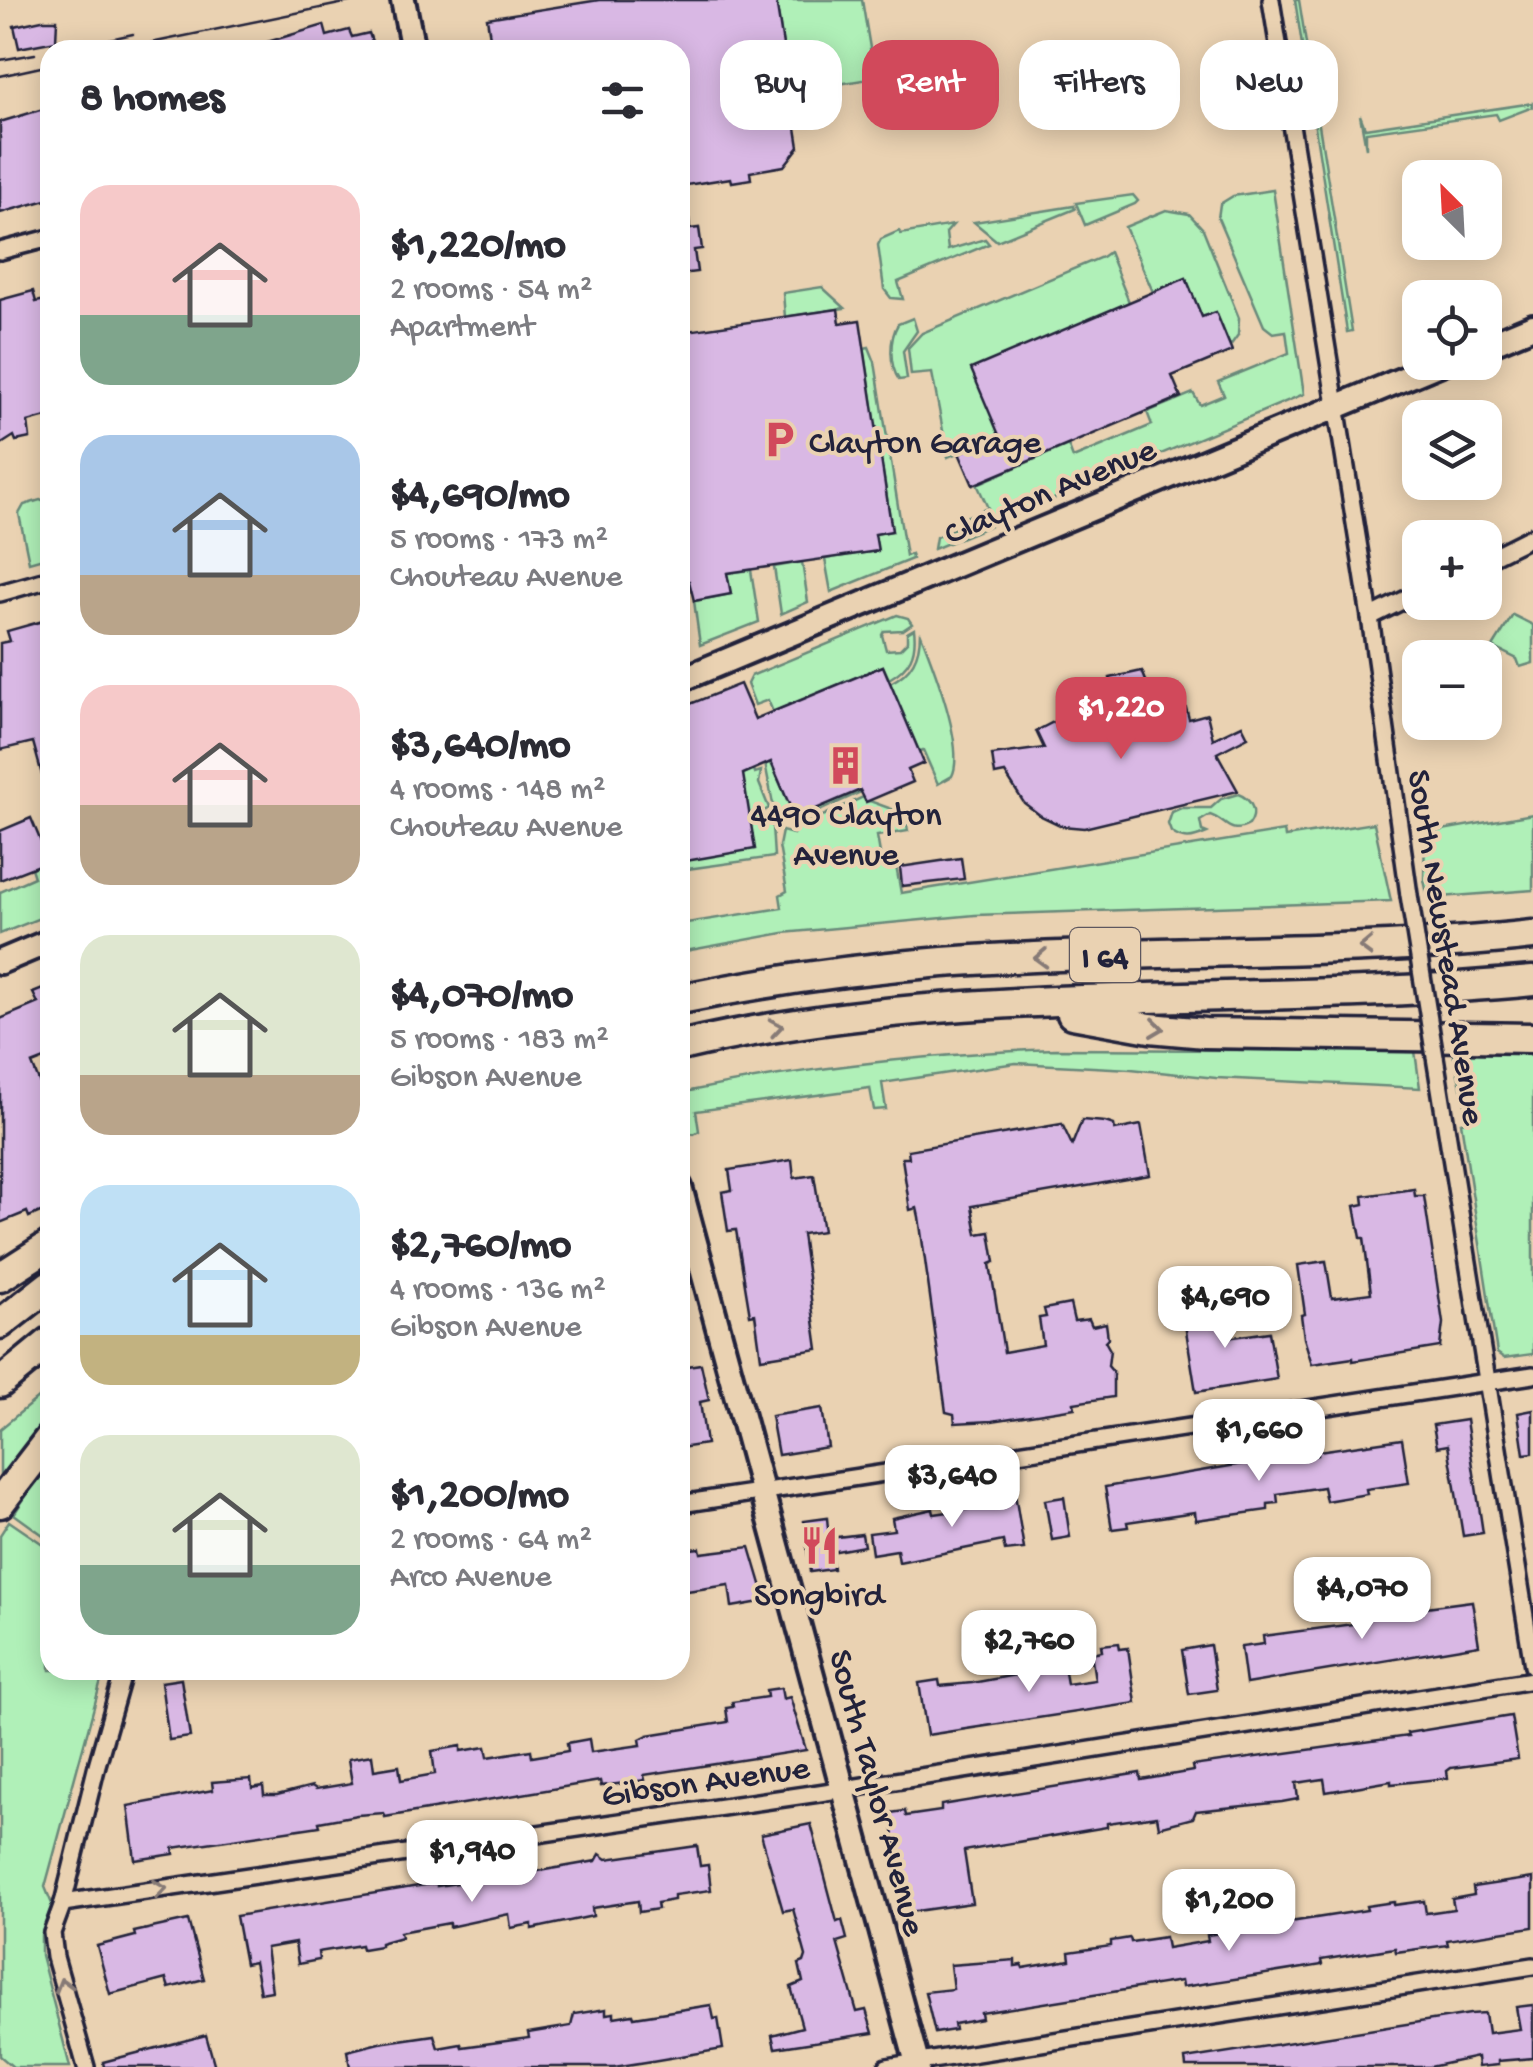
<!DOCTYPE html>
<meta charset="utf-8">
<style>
:root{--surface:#fff;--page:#f7f7f7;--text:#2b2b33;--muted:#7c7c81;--accent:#d1495b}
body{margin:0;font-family:"Gochi Hand",sans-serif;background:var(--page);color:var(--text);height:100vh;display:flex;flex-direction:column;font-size:38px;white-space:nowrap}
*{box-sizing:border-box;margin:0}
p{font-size:32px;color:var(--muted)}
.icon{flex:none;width:55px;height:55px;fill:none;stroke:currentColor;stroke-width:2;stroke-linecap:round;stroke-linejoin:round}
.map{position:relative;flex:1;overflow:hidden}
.details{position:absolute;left:40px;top:40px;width:650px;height:1640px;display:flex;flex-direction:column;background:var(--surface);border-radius:30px;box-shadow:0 5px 25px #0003}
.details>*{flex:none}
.top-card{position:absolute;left:720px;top:40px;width:662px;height:90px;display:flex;gap:20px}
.needle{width:65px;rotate:336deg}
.fabs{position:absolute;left:1402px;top:160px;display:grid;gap:20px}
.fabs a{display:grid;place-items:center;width:100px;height:100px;border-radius:20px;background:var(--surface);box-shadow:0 5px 25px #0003;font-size:50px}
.price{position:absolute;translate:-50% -85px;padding:0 22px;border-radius:20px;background:#fff;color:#222;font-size:32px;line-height:65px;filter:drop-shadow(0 2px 5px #0008)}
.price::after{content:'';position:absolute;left:50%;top:60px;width:30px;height:22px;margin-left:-15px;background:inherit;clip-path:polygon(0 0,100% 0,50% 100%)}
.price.current{background:var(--accent);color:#fff}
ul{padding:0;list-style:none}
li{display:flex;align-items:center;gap:30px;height:250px;padding:0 40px}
li span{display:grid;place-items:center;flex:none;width:280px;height:200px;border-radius:30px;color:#555}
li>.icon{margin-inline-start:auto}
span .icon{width:120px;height:120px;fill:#fffc;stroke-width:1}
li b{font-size:42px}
h2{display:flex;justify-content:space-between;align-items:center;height:120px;padding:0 40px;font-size:42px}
.pill{padding:0 35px;border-radius:30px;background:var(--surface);box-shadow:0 5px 25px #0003;font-size:35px;line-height:90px}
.pill.current{background:var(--accent);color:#fff}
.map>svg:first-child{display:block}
</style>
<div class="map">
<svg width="1533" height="2067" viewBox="0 0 1533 2067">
<rect width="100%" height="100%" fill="#ead2b2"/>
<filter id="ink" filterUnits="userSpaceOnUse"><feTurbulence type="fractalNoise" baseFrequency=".01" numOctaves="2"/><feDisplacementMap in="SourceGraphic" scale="20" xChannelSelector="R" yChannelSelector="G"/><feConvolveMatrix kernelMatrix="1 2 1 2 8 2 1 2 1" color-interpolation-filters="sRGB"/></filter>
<g filter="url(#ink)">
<g fill="#b0f0b8" stroke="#69897a" stroke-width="2.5">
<polygon points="776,0 862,0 875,78 790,92"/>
<polygon points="1295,0 1299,0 1352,331 1347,332"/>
<polygon points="1533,103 1533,107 1499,120 1496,114 1366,132 1366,148 1360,115 1365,128"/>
<polygon points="1273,190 1304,394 934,549 936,537 955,528 956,521 988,508 977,484 1068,445 1073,458 1152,425 1147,412 1193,393 1200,405 1224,395 1218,382 1289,353 1286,331 1273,333 1264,326 1218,218 1220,204 1233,196"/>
<polygon points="1133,195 1138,201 1135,204 1085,225 1076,203"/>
<polygon points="1074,206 1075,209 997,241 974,222"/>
<polygon points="1166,210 1189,214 1203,229 1239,318 1238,335 1230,346 1216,312 1202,317 1186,279 1153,292 1125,227"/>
<polygon points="953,225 946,233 948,250 985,239 989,244 898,282 903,299 891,298 884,289 878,245 881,239 899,231 901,234"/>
<polygon points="1109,252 1129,302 999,435 948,457 932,373 911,375 908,348 922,333 1102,257"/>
<polygon points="822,287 845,308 785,317 783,293"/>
<path d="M 913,318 L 917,331 L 903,351 L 907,379 L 899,380 C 889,365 889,339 898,324 Z"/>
<polygon points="869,347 875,362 906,556 911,554 912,559 831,592 825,559 877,551 875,534 892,531 864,348"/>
<polygon points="40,500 50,504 50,556 29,562 19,514 24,505"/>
<polygon points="802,562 808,602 781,614 774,567"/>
<polygon points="751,570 759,622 700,645 694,601 731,594 727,573"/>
<path d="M 897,615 L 908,618 L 912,624 L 903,630 L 884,631 L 882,635 L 886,650 L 900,649 L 907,642 L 907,633 L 914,629 C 917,653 910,667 889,679 L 883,666 L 773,712 L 768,700 L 755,705 L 747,684 L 751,676 Z"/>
<polygon points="1513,615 1533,625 1533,663 1520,667 1517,659 1493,647"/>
<path d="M 920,632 C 932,662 966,748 952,776 L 938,784 L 923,750 L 919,751 L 890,683 C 912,672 920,656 920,632 Z"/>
<polygon points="768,756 795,817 860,790 861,792 804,818 785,818 773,804 764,758"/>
<polygon points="754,769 755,773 761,771 759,783 769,808 761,813 772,825 774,857 680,870 680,862 743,774"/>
<path d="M 1238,794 C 1252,799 1258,813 1249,825 C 1229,836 1226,820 1210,815 L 1200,821 L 1202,831 L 1207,833 C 1193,839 1184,842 1171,832 L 1168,824 L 1172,812 L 1181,808 L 1211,808 L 1221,799 Z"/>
<polygon points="863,797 866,802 870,801 905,814 908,831 877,836 882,865 896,866 901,893 1284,831 1285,837 1374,823 1391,901 975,915 783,933 680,952 680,924 782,908 780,895 787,891 779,846 782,831 793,834 794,825 810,822"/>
<polygon points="1533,814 1533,890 1428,898 1424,880 1425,833"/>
<polygon points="49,861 50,914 0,934 0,892 34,877 31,868"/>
<path d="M 1055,1049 L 1415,1051 L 1420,1088 L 1216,1078 L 1131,1069 L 1016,1063 L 882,1083 L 886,1109 L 874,1110 L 870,1088 L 696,1111 L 699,1131 L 694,1134 L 686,1132 L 680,1114 L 680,1093 C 804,1067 928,1054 1055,1049 Z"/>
<polygon points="1453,1053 1533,1053 1533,1354 1504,1358 1497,1353 1461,1122 1469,1120"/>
<polygon points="50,1388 50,1418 0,1481 0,1429"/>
<polygon points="45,1467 50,1469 50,1540 14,1514"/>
<polygon points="9,1521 50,1549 50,1670 104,1670 45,1887 52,1904 41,1935 41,1955 70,2067 13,2067 0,2056 0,1535"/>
</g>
<g fill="#d9b8e4" stroke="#22223b" stroke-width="2.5">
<polygon points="599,0 776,0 799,147 784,166 750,172 751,179 732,182 731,178 680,186 680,50 492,50 487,18"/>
<polygon points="42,20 57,20 56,41 19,48 14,26"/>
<polygon points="324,25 327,36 349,30 352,37 369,33 375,50 254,50 254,46"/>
<polygon points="50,107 50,199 0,213 0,122"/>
<polygon points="680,219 689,219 690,229 699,228 702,249 694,250 697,272 680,274"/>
<polygon points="1186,278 1202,317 1216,312 1232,351 1172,376 1181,397 973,485 959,453 999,435 971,369"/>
<polygon points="33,291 36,302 50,299 50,416 28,422 30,438 16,441 14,436 0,445 0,300"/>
<polygon points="838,309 840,323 860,320 892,531 875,534 878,551 727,573 731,594 694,601 689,581 680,582 680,332"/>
<polygon points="50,619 50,785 45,786 33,742 0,750 0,643 10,641 7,631"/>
<polygon points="883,666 924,763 908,770 913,782 866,802 860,790 795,818 771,762 743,774 755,849 680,862 680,708 740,684 755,719"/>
<polygon points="1142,671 1160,715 1186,708 1189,719 1207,714 1213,739 1242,725 1248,737 1217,753 1238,791 1084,828 1062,826 1041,816 1024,803 1005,773 995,775 992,755 1044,748 1036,731 1067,715 1087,724 1117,727 1110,678"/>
<polygon points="31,818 49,861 0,880 0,831"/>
<polygon points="961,858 964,879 902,886 900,867"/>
<polygon points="50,986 50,1057 32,1064 50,1108 50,1208 29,1217 27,1212 0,1223 0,1019 38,1003 33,993"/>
<polygon points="1082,1120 1105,1122 1114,1125 1115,1130 1141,1125 1150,1175 972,1206 977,1234 990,1232 995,1262 990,1264 1004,1352 1043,1345 1039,1318 1046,1317 1044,1309 1070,1304 1074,1321 1089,1319 1092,1326 1106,1323 1108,1338 1105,1341 1110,1350 1108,1366 1113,1372 1113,1397 1074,1403 1075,1408 992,1421 955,1423 954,1414 946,1412 919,1217 917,1208 910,1210 902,1158 909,1158 908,1150 1062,1124 1072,1145"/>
<polygon points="792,1160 794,1178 814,1175 823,1231 802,1234 818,1349 761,1358 755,1314 750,1315 736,1230 728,1231 722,1192 732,1190 729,1170"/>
<polygon points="1414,1189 1415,1196 1424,1196 1443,1323 1440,1347 1353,1361 1353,1358 1312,1364 1304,1338 1301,1315 1305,1314 1298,1265 1326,1261 1332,1298 1371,1293 1364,1238 1361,1238 1355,1206 1364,1204 1363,1196"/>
<polygon points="1221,1301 1226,1338 1269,1332 1277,1379 1196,1392 1182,1306"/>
<polygon points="701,1364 709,1400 700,1402 706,1444 680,1448 680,1367"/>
<polygon points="822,1408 828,1447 778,1455 771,1416"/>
<polygon points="1533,1410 1533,1453 1524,1454 1518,1413"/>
<polygon points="1466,1420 1483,1533 1463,1536 1448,1445 1437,1447 1433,1425"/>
<polygon points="1402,1439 1409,1483 1366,1489 1367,1494 1326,1501 1323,1487 1277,1494 1278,1503 1268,1504 1268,1510 1196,1520 1195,1512 1127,1522 1128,1527 1112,1529 1105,1487 1272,1459 1273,1462 1318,1455 1318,1451"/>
<polygon points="1015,1494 1024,1549 1005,1551 1003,1541 899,1562 897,1550 872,1554 869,1533 894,1530 892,1518 933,1509 934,1514 976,1508 975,1501"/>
<polygon points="1064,1497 1070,1537 1052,1540 1045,1500"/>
<polygon points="827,1518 829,1538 862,1534 864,1546 831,1552 833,1569 810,1572 804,1521"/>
<polygon points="750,1547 766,1601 732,1607 729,1585 680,1592 680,1550 700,1548 701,1553"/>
<polygon points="1472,1601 1479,1645 1246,1684 1241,1647 1264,1644 1263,1636 1368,1622 1367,1618 1388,1612"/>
<polygon points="1119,1643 1120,1649 1128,1648 1136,1703 927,1735 919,1683 939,1680 940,1686 972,1683 1064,1666 1067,1684 1095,1680 1091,1653 1102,1651 1101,1645"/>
<polygon points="1210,1645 1217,1690 1189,1694 1182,1650"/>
<polygon points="181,1679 190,1737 169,1740 161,1682"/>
<polygon points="781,1688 783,1699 790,1697 806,1750 644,1775 645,1780 625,1783 601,1786 600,1781 385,1817 384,1813 357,1815 319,1822 320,1826 173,1848 174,1854 135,1860 128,1806 213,1790 212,1782 251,1779 252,1788 263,1786 264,1795 277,1795 312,1786 316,1789 352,1783 348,1759 372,1755 374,1770 399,1766 401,1780 435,1774 432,1751 461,1746 461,1751 486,1747 488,1757 531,1750 532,1757 568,1751 567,1743 589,1739 591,1752 641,1745 640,1739 648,1735 728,1722 726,1708 733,1707 732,1702 767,1697 766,1690"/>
<polygon points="1511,1716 1518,1759 1451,1768 1447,1771 1448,1778 1391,1784 1391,1781 1326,1792 1324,1779 1296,1783 1298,1799 1282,1802 1196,1811 1193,1818 1159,1827 1157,1816 1107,1823 1107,1827 964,1851 972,1903 909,1912 906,1895 899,1897 891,1863 891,1858 897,1853 890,1813 905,1811 906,1816 941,1811 941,1805 1140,1773 1141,1780 1193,1771 1192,1766 1408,1736 1407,1733"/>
<polygon points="811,1824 837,1922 842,1920 847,1939 837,1942 857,2012 866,2010 873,2033 775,2048 772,2035 802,2027 791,1987 803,1982 799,1964 804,1962 806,1956 793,1909 783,1911 761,1834"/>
<polygon points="697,1846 700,1866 708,1865 711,1890 674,1895 674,1900 657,1903 658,1909 639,1912 638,1901 592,1908 593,1916 532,1929 532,1924 511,1928 509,1914 449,1927 449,1923 400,1932 401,1937 380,1943 380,1946 362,1949 361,1945 318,1952 319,1960 298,1964 295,1943 266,1948 272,1991 260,1993 254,1962 245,1964 236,1916 437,1883 437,1886 545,1870 596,1861 600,1854 607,1859"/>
<polygon points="1533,1878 1533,1927 1447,1940 1448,1945 1396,1952 1395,1948 1321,1960 1322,1965 1241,1978 1182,1987 1181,1981 981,2013 982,2019 954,2024 955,2030 935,2033 925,1992 953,1989 950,1965 1015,1960 1015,1966 1022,1965 1023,1968 1070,1960 1069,1952 1111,1946 1111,1941 1130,1938 1131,1942 1165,1937 1167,1948 1208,1941 1207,1935 1367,1910 1366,1906 1394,1902 1394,1905 1424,1901 1426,1913 1454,1909 1452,1899 1474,1895 1473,1887"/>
<polygon points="188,1920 204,1979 169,1988 166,1979 110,1994 97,1946 135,1936 134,1932"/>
<polygon points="711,2005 714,2019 718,2018 723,2049 646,2062 614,2067 350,2067 347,2051 379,2043 434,2035 438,2048 461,2044 462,2047 529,2038 528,2033 571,2026 574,2014 606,2009 606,2014 614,2013 614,2017 633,2014 634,2017"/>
<polygon points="1533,2005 1533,2058 1498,2061 1498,2065 1478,2067 1477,2057 1430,2067 1186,2067 1185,2059 1470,2014 1485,2013 1488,2033 1520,2029 1516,2007"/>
<polygon points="206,2035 215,2067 104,2067 103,2062"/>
</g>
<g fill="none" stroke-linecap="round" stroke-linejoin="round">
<defs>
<g id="street">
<polyline points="1271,0 1370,617 1409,895"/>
<polyline points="0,251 50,238"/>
<polyline points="1485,560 1533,536"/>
<polyline points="0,593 50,579"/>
<polyline points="1370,617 1420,592"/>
<polyline points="1435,1057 1533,1666"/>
<polyline points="680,1504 1533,1375"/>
<polyline points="63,1903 819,1793 1533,1680"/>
<polyline points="86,2067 55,1957 52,1933 63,1903 97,1765 124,1670"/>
<polyline points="887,2067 1533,1966"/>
</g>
<g id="secondary">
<polyline points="403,0 413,50"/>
<polyline points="1485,346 1533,326"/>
<polyline points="680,680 1444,362"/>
<polyline points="0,962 50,941"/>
<polyline points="680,1187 918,2067"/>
</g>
<g id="highway">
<path d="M 680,999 C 767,981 854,969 943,962 C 1139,948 1337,956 1533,935"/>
<polyline points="1072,1014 1150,1028 1205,1033 1533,1038"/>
<path d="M 680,1046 C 959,981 1250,1008 1533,981"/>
<polyline points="0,1277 50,1245"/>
<polyline points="0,1324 50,1285"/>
<polyline points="0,1383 50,1342"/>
<polyline points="0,1503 50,1438"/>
</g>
</defs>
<use href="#street" stroke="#22223b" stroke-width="22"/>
<use href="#secondary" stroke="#22223b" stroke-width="30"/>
<use href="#highway" stroke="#22223b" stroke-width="35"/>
<use href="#street" stroke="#ead2b2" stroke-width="15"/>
<use href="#secondary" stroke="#ead2b2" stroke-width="22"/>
<use href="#highway" stroke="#ead2b2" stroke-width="28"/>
<g stroke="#22223b" stroke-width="2.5">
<polyline points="59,50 133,34"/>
<polyline points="117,50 359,0"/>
<polyline points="0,60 35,54"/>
<polyline points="0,76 50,65"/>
</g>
<defs>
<polyline id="street-bridge" points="1409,895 1435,1057"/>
</defs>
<use href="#street-bridge" stroke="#22223b" stroke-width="22" stroke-linecap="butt"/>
<use href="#street-bridge" stroke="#ead2b2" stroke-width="15"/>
</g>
<defs><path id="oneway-chevron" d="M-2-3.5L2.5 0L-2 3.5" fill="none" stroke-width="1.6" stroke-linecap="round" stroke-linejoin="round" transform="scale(2.5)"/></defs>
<g stroke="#867a76">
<use href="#oneway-chevron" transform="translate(1366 947) rotate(178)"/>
<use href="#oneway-chevron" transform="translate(1041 958) rotate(178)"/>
<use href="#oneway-chevron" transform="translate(776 1027) rotate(-9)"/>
<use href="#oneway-chevron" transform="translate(1157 1028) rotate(7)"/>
<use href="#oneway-chevron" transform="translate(160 1889) rotate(-8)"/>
<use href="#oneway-chevron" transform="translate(63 1985) rotate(-106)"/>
</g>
</g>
<defs>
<symbol id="parking-bare" viewBox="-9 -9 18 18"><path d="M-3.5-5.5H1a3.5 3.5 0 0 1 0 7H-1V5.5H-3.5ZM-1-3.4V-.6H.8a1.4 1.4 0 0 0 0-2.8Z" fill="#d1495b" stroke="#ead2b2" stroke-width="2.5" paint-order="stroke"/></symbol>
<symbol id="building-bare" viewBox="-9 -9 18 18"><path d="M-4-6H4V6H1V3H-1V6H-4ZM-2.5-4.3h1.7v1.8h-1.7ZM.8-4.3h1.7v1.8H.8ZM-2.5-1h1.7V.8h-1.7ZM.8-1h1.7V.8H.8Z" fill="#d1495b" stroke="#ead2b2" stroke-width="2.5" paint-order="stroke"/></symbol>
<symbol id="restaurant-bare" viewBox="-9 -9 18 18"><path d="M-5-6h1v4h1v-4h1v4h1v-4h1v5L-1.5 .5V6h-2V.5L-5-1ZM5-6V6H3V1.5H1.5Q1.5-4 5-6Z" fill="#d1495b" stroke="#ead2b2" stroke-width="2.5" paint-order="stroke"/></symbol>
</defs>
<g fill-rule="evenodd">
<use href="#parking-bare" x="752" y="412" width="55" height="55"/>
<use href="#building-bare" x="818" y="738" width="55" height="55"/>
<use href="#restaurant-bare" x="792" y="1518" width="55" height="55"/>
</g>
<g text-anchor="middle" stroke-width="8" stroke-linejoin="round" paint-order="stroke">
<rect fill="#ead2b2" stroke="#5e575f" stroke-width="2.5" x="1070" y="928" width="70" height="54" rx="8"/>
<g font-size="32" font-weight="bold" fill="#22223b">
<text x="1105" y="966">I 64</text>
</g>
<g font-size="35" fill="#22223b" stroke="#ead2b2">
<text x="809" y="452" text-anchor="start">Clayton Garage</text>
<text x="846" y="824">4490 Clayton<tspan x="846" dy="40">Avenue</tspan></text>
<text x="819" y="1604">Songbird</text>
</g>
<g font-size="35" fill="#22223b" stroke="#ead2b2">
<text transform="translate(1049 489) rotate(-23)" y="12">Clayton Avenue</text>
<text transform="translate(1449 947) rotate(81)" y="12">South Newstead Avenue</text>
<text transform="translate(705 1779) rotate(-8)" y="12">Gibson Avenue</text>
<text transform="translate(880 1792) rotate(75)" y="12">South Taylor Avenue</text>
</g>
</g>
</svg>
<div class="fabs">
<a><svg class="needle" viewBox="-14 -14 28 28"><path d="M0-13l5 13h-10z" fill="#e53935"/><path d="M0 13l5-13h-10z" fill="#7c7c81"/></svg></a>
<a><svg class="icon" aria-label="locate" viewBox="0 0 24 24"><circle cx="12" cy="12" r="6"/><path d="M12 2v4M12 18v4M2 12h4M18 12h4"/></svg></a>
<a><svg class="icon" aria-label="layers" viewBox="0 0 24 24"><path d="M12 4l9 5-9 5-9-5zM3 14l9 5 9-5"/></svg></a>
<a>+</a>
<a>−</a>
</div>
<b class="price current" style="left:1121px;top:762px">$1,220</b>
<b class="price" style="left:1225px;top:1351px">$4,690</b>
<b class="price" style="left:1259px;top:1484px">$1,660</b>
<b class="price" style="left:952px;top:1530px">$3,640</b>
<b class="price" style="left:1362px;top:1642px">$4,070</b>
<b class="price" style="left:1029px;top:1695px">$2,760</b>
<b class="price" style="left:472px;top:1905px">$1,940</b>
<b class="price" style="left:1229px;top:1954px">$1,200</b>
<div class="top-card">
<a class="pill">Buy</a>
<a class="pill current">Rent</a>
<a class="pill">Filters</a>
<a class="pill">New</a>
</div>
<section class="details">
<h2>8 homes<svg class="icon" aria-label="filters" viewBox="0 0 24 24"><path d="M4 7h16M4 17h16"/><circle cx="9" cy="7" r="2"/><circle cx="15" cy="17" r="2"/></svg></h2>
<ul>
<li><span style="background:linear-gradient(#f6c9c9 65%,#7fa58c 0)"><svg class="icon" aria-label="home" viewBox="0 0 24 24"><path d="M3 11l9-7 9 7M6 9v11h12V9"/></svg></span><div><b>$1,220/mo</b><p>2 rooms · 54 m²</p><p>Apartment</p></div></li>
<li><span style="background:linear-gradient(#a9c7e8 70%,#b9a48a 0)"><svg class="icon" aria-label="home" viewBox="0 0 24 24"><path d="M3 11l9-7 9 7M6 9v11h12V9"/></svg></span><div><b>$4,690/mo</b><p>5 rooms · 173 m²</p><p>Chouteau Avenue</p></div></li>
<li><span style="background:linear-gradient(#f6c9c9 60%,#b9a48a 0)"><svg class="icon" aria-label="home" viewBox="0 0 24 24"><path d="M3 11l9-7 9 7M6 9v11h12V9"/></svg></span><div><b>$3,640/mo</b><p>4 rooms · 148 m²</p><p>Chouteau Avenue</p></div></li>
<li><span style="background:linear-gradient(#dfe7d0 70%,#b9a48a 0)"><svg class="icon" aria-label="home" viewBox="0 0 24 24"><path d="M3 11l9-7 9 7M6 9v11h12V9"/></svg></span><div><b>$4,070/mo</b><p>5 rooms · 183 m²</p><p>Gibson Avenue</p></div></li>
<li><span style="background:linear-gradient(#bfe0f5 75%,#c2b280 0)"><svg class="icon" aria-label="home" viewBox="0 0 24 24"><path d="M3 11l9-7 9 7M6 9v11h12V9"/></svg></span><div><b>$2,760/mo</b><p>4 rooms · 136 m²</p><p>Gibson Avenue</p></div></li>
<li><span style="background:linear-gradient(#dfe7d0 65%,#7fa58c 0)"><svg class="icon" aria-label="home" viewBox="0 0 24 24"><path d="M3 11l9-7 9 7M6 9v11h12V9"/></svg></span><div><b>$1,200/mo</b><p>2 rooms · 64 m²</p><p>Arco Avenue</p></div></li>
</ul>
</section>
</div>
